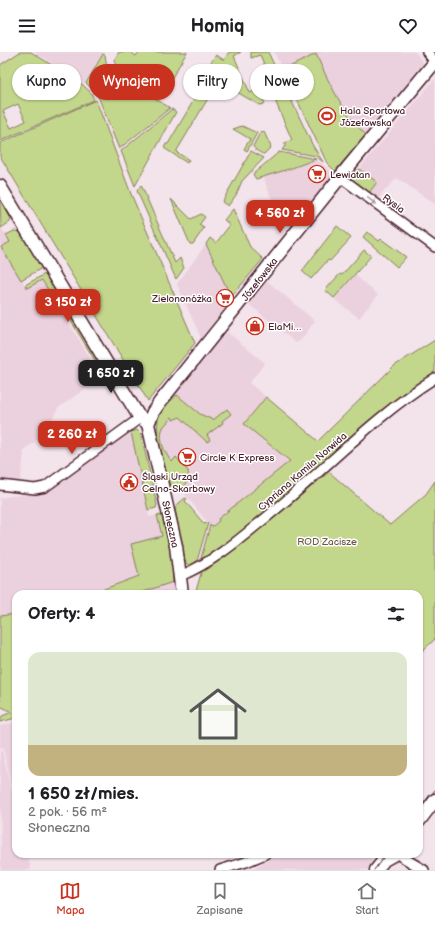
<!DOCTYPE html>
<html lang="pl">
<meta charset="utf-8">
<style>
:root{--surface:#fff;--page:#f2f2f2;--text:#202124;--muted:#757577;--line:#e0e0e0;--accent:#c8321e}
body{margin:0;font-family:"Balsamiq Sans",sans-serif;background:var(--page);color:var(--text);height:100vh;display:flex;flex-direction:column;font-size:15px;white-space:nowrap}
*{box-sizing:border-box;margin:0}
p{font-size:13px;color:var(--muted)}
.icon{flex:none;width:22px;height:22px;fill:none;stroke:currentColor;stroke-width:2;stroke-linecap:round;stroke-linejoin:round}
.map{position:relative;flex:1;overflow:hidden}
.sheet{position:absolute;left:12px;top:538px;width:411px;height:268px;display:flex;flex-direction:column;background:var(--surface);border-radius:12px;box-shadow:0 1px 3px #0004}
.sheet>*{flex:none}
.hud{position:absolute;left:12px;top:12px;width:411px;height:36px;display:flex;gap:8px}
.price{position:absolute;translate:-50% -34px;padding:0 9px;border-radius:8px;background:var(--accent);color:#fff;font-size:13px;line-height:26px;filter:drop-shadow(0 1px 2px #0008)}
.price::after{content:'';position:absolute;left:50%;top:24px;width:12px;height:9px;margin-left:-6px;background:inherit;clip-path:polygon(0 0,100% 0,50% 100%)}
.price.selected{background:#222;color:#fff}
ul{padding:0;list-style:none}
li{display:grid;align-content:center;gap:8px;height:212px;padding:0 16px}
li+li{border-top:1px solid var(--line)}
li span{display:grid;place-items:center;height:124px;border-radius:12px;color:#555}
li>.icon{margin-inline-start:auto}
span .icon{width:72px;height:72px;fill:#fffc;stroke-width:1}
li b{font-size:17px}
h2{display:flex;justify-content:space-between;align-items:center;height:48px;padding:0 16px;font-size:17px}
.pill{padding:0 14px;border-radius:18px;background:var(--surface);box-shadow:0 1px 3px #0004;font-size:14px;line-height:36px}
.pill.selected{background:var(--accent);color:#fff}
header{display:flex;justify-content:space-between;align-items:center;height:52px;padding:0 16px;background:var(--surface);font-size:18px;font-weight:800}
.tab-bar{display:flex;justify-content:space-around;align-items:center;height:56px;border-top:1px solid var(--line);background:var(--surface);font-size:11px;color:var(--muted)}
.tab-bar a{display:grid;justify-items:center;gap:2px}
.tab-bar .selected{color:var(--accent)}
.map>svg:first-child{display:block}
</style>
<header><svg class="icon" aria-label="menu" viewBox="0 0 24 24"><path d="M4 6h16M4 12h16M4 18h16"/></svg>Homiq<svg class="icon" aria-label="heart" viewBox="0 0 24 24"><path d="M12 20l-8-8c-3-5 5-10 8-4 3-6 11-1 8 4z"/></svg></header>
<div class="map">
<svg width="435" height="818" viewBox="0 0 435 818">
<rect width="100%" height="100%" fill="#f3e3eb"/>
<filter id="ink" filterUnits="userSpaceOnUse"><feTurbulence type="fractalNoise" baseFrequency=".025" numOctaves="2"/><feDisplacementMap in="SourceGraphic" scale="8" xChannelSelector="R" yChannelSelector="G"/><feConvolveMatrix kernelMatrix="1 2 1 2 8 2 1 2 1" color-interpolation-filters="sRGB"/></filter>
<g filter="url(#ink)">
<g fill="#ebd0dd">
<polygon points="34,0 104,0 84,32"/>
<polygon points="274,0 415,0 424,12 366,83 351,67 334,39 316,3 283,18"/>
<polygon points="435,27 435,152 397,126 386,137 378,147 369,141 377,130 359,117"/>
<polygon points="316,107 334,122 291,175 279,167 263,124 293,116"/>
<polygon points="0,174 10,190 2,195 27,236 42,228 102,325 58,356 51,369 55,375 22,399 24,402 20,431 0,428"/>
<polygon points="206,192 232,247 201,286 177,232"/>
<polygon points="355,223 378,243 359,266 334,247"/>
<polygon points="267,229 315,269 301,288 296,291 249,252"/>
<polygon points="227,280 265,311 249,331 266,345 244,372 290,409 218,467 220,469 211,475 184,441 169,434 158,381 158,369 160,361 165,354"/>
<polygon points="126,380 131,380 149,465 157,463 162,484 131,492 140,524 91,542 16,542 16,562 0,564 0,446 46,439"/>
<polygon points="173,530 176,542 137,542"/>
<polygon points="16,670 16,730 11,732 3,695 0,696 0,674"/>
<polygon points="0,699 2,699 16,757 16,802 27,802 31,818 1,818"/>
<polygon points="279,802 364,802 374,810 367,818 252,818"/>
</g>
<g fill="#c3d78c" stroke="#867b5c" fill-rule="evenodd">
<path d="M 20,0 L 31,0 L 83,33 L 91,41 L 94,48 L 0,89 L 0,13 ZM 18,52 L 26,69 L 11,76 L 3,59 Z"/>
<polygon points="119,0 130,0 136,4 139,0 187,0 163,41 116,14 114,8"/>
<polygon points="229,0 241,0 234,4 250,41 259,37 265,52 259,53 208,23 213,15 209,13 216,3 224,8"/>
<polygon points="251,0 268,0 282,30 274,34 260,3 251,6"/>
<polygon points="103,2 105,3 107,15 93,38 86,31"/>
<path d="M 316,2 C 329,31 343,61 366,83 L 335,119 L 327,111 L 283,18 Z"/>
<polygon points="109,17 170,56 119,97 96,39"/>
<polygon points="208,24 230,39 229,40 216,33 176,100 189,108 187,111 164,96 166,92 168,92"/>
<polygon points="284,33 313,94 323,110 316,104 282,98 285,94 285,91 292,88 271,39"/>
<polygon points="96,48 131,142 195,291 148,349 0,104 0,91"/>
<polygon points="172,57 176,60 135,134 121,99"/>
<polygon points="242,74 257,81 247,99 244,97 250,87 233,77"/>
<path d="M 264,80 L 271,95 L 264,102 C 261,102 254,97 253,94 L 260,81 Z"/>
<polygon points="251,99 264,106 242,129 236,143 228,154 222,150"/>
<polygon points="279,100 316,107 292,116 256,127 253,122"/>
<polygon points="359,117 377,130 369,141 348,125"/>
<polygon points="141,133 175,211 180,206 184,216 176,227 137,139"/>
<polygon points="0,146 11,167 10,170 1,176"/>
<polygon points="171,147 191,167 201,162 205,165 199,173 204,176 193,192 190,192"/>
<polygon points="233,157 250,195 263,207 231,245 206,192 210,186 216,191 230,173 224,168"/>
<polygon points="337,174 351,186 330,209 328,208 311,227 302,219"/>
<polygon points="14,179 21,180 42,216 21,228 1,195 10,190 6,183"/>
<polygon points="367,180 379,189 381,187 406,205 397,215 363,185"/>
<polygon points="364,198 371,204 334,246 325,238 340,222 342,223"/>
<polygon points="45,222 63,250 62,253 59,256 42,228 27,236 25,233"/>
<polygon points="71,262 104,314 100,317 68,264"/>
<polygon points="435,288 435,322 395,348 372,367 333,402 233,489 200,510 210,473 212,475 219,469 218,467 290,409 244,372 266,345 318,389 394,314"/>
<path d="M 177,343 L 200,362 L 213,368 L 227,357 L 231,362 L 222,369 L 223,371 L 207,383 L 210,388 L 207,390 L 180,365 L 173,368 L 172,365 L 169,367 L 170,369 C 154,377 163,400 172,410 L 176,405 L 188,419 C 190,428 185,435 177,438 L 170,434 C 166,416 152,378 160,361 C 164,354 172,348 177,343 Z"/>
<polygon points="137,378 141,382 157,453 156,456 148,458 131,380"/>
<polygon points="329,420 390,473 426,442 435,429 435,587 421,600 419,603 419,542 195,542 202,518 238,495"/>
<polygon points="185,446 187,447 185,449 204,472 208,471 197,509 191,513 188,513 185,509 175,457 178,452"/>
<polygon points="157,463 163,464 172,501 173,530 137,542 91,542 139,524 131,492 162,484"/>
<polygon points="16,562 16,666 0,670 2,664 12,660 0,654 0,564"/>
</g>
<g fill="none" stroke-linecap="round" stroke-linejoin="round">
<defs>
<g id="street">
<polyline points="427,0 435,10"/>
<polyline points="340,125 435,195"/>
<polyline points="0,433 35,437 45,435 140,366"/>
<path d="M 180,524 C 209,512 234,492 258,472 C 318,425 370,367 435,326"/>
<polyline points="397,802 424,818"/>
<polyline points="220,818 246,810 265,802"/>
</g>
<g id="secondary">
<polyline points="0,134 138,363 148,372 176,494 182,542"/>
<polyline points="148,372 153,360 160,350 349,114 435,10"/>
<polyline points="419,769 435,748"/>
<polyline points="376,818 384,808 393,803"/>
</g>
</defs>
<use href="#street" stroke="#4a1f2b" stroke-width="12"/>
<use href="#secondary" stroke="#4a1f2b" stroke-width="15"/>
<use href="#street" stroke="#fff" stroke-width="9"/>
<use href="#secondary" stroke="#fff" stroke-width="12"/>
<g stroke="#4a1f2b" stroke-width="1">
<polyline points="419,759 435,738"/>
<polyline points="374,818 386,802"/>
</g>
</g>
<defs><path id="oneway-solid" d="M-6-.8H1V-3.2L6.5 0L1 3.2V.8H-6Z"/></defs>
<use fill="#ae9aa0" href="#oneway-solid" transform="translate(372 149) rotate(36)"/>
</g>
<defs>
<symbol id="stadium-ring" viewBox="-11 -11 22 22"><circle r="9.5" fill="#fff" stroke="#c8321e" stroke-width="1.5"/><path d="M0-5a6.5 5 0 1 0 0 10a6.5 5 0 1 0 0-10ZM-3.5-1.8h7v3.6h-7Z" fill="#c8321e"/></symbol>
<symbol id="supermarket-ring" viewBox="-11 -11 22 22"><circle r="9.5" fill="#fff" stroke="#c8321e" stroke-width="1.5"/><path d="M-6-5.5h2.5l.6 2H6L4.5 2H-2.5L-4.4-4H-6ZM-1.5 3.2a1.3 1.3 0 1 0 .1 0ZM3 3.2a1.3 1.3 0 1 0 .1 0Z" fill="#c8321e"/></symbol>
<symbol id="shop-ring" viewBox="-11 -11 22 22"><circle r="9.5" fill="#fff" stroke="#c8321e" stroke-width="1.5"/><path d="M-5-2.5h2.3a2.7 3.5 0 0 1 5.4 0H5L5.5 6h-11ZM-1.5-2.5h3a1.5 2.3 0 0 0-3 0Z" fill="#c8321e"/></symbol>
<symbol id="civic-ring" viewBox="-11 -11 22 22"><circle r="9.5" fill="#fff" stroke="#c8321e" stroke-width="1.5"/><path d="M-.6-6.5H3V-4.5H.6V-3L4-1V1h2V6H-6V1h2V-1L-.6-3ZM-1.2 2.5V6h2.4V2.5Z" fill="#c8321e"/></symbol>
</defs>
<g fill-rule="evenodd">
<use href="#stadium-ring" x="317" y="54" width="20" height="20"/>
<use href="#supermarket-ring" x="307" y="112" width="20" height="20"/>
<use href="#supermarket-ring" x="215" y="236" width="20" height="20"/>
<use href="#shop-ring" x="245" y="264" width="20" height="20"/>
<use href="#supermarket-ring" x="177" y="395" width="20" height="20"/>
<use href="#civic-ring" x="119" y="420" width="20" height="20"/>
</g>
<g text-anchor="middle" stroke-width="3" stroke-linejoin="round" paint-order="stroke">
<g font-size="10" fill="#4a1f2b" stroke="#fff" text-anchor="start">
<text x="340" y="62">Hala Sportowa<tspan x="340" dy="12">Józefowska</tspan></text>
<text x="330" y="126">Lewiatan</text>
<text x="212" y="250" text-anchor="end">Zielononóżka</text>
<text x="268" y="278">ElaMi…</text>
<text x="200" y="409">Circle K Express</text>
<text x="142" y="428">Śląski Urząd<tspan x="142" dy="12">Celno-Skarbowy</tspan></text>
</g>
<g font-size="10" fill="#4a1f2b" stroke="#fff">
<text transform="translate(394 151) rotate(36)" y="4">Rysia</text>
<text transform="translate(259 227) rotate(-52)" y="4">Józefowska</text>
<text transform="translate(302 419) rotate(-41)" y="4">Cypriana Kamila Norwida</text>
<text transform="translate(171 472) rotate(78)" y="4">Słoneczna</text>
</g>
<g font-size="10" fill="#6e5648" stroke="#fff">
<text x="327" y="493">ROD Zacisze</text>
</g>
</g>
</svg>
<b class="price" style="left:280px;top:182px">4 560 zł</b>
<b class="price" style="left:68px;top:271px">3 150 zł</b>
<b class="price selected" style="left:111px;top:342px">1 650 zł</b>
<b class="price" style="left:72px;top:403px">2 260 zł</b>
<div class="hud">
<a class="pill">Kupno</a>
<a class="pill selected">Wynajem</a>
<a class="pill">Filtry</a>
<a class="pill">Nowe</a>
</div>
<section class="sheet">
<h2>Oferty: 4<svg class="icon" aria-label="filters" viewBox="0 0 24 24"><path d="M4 7h16M4 17h16"/><circle cx="9" cy="7" r="2"/><circle cx="15" cy="17" r="2"/></svg></h2>
<ul>
<li><span style="background:linear-gradient(#dfe7d0 75%,#c2b280 0)"><svg class="icon" aria-label="home" viewBox="0 0 24 24"><path d="M3 11l9-7 9 7M6 9v11h12V9"/></svg></span><div><b>1 650 zł/mies.</b><p>2 pok. · 56 m²</p><p>Słoneczna</p></div></li>
</ul>
</section>
</div>
<nav class="tab-bar">
<a class="selected"><svg class="icon" aria-label="map" viewBox="0 0 24 24"><path d="M3 6l6-2 6 2 6-2v14l-6 2-6-2-6 2zM9 4v14M15 6v14"/></svg>Mapa</a>
<a><svg class="icon" aria-label="saved" viewBox="0 0 24 24"><path d="M7 4h10v16l-5-4-5 4z"/></svg>Zapisane</a>
<a><svg class="icon" aria-label="home" viewBox="0 0 24 24"><path d="M3 11l9-7 9 7M6 9v11h12V9"/></svg>Start</a>
</nav>
